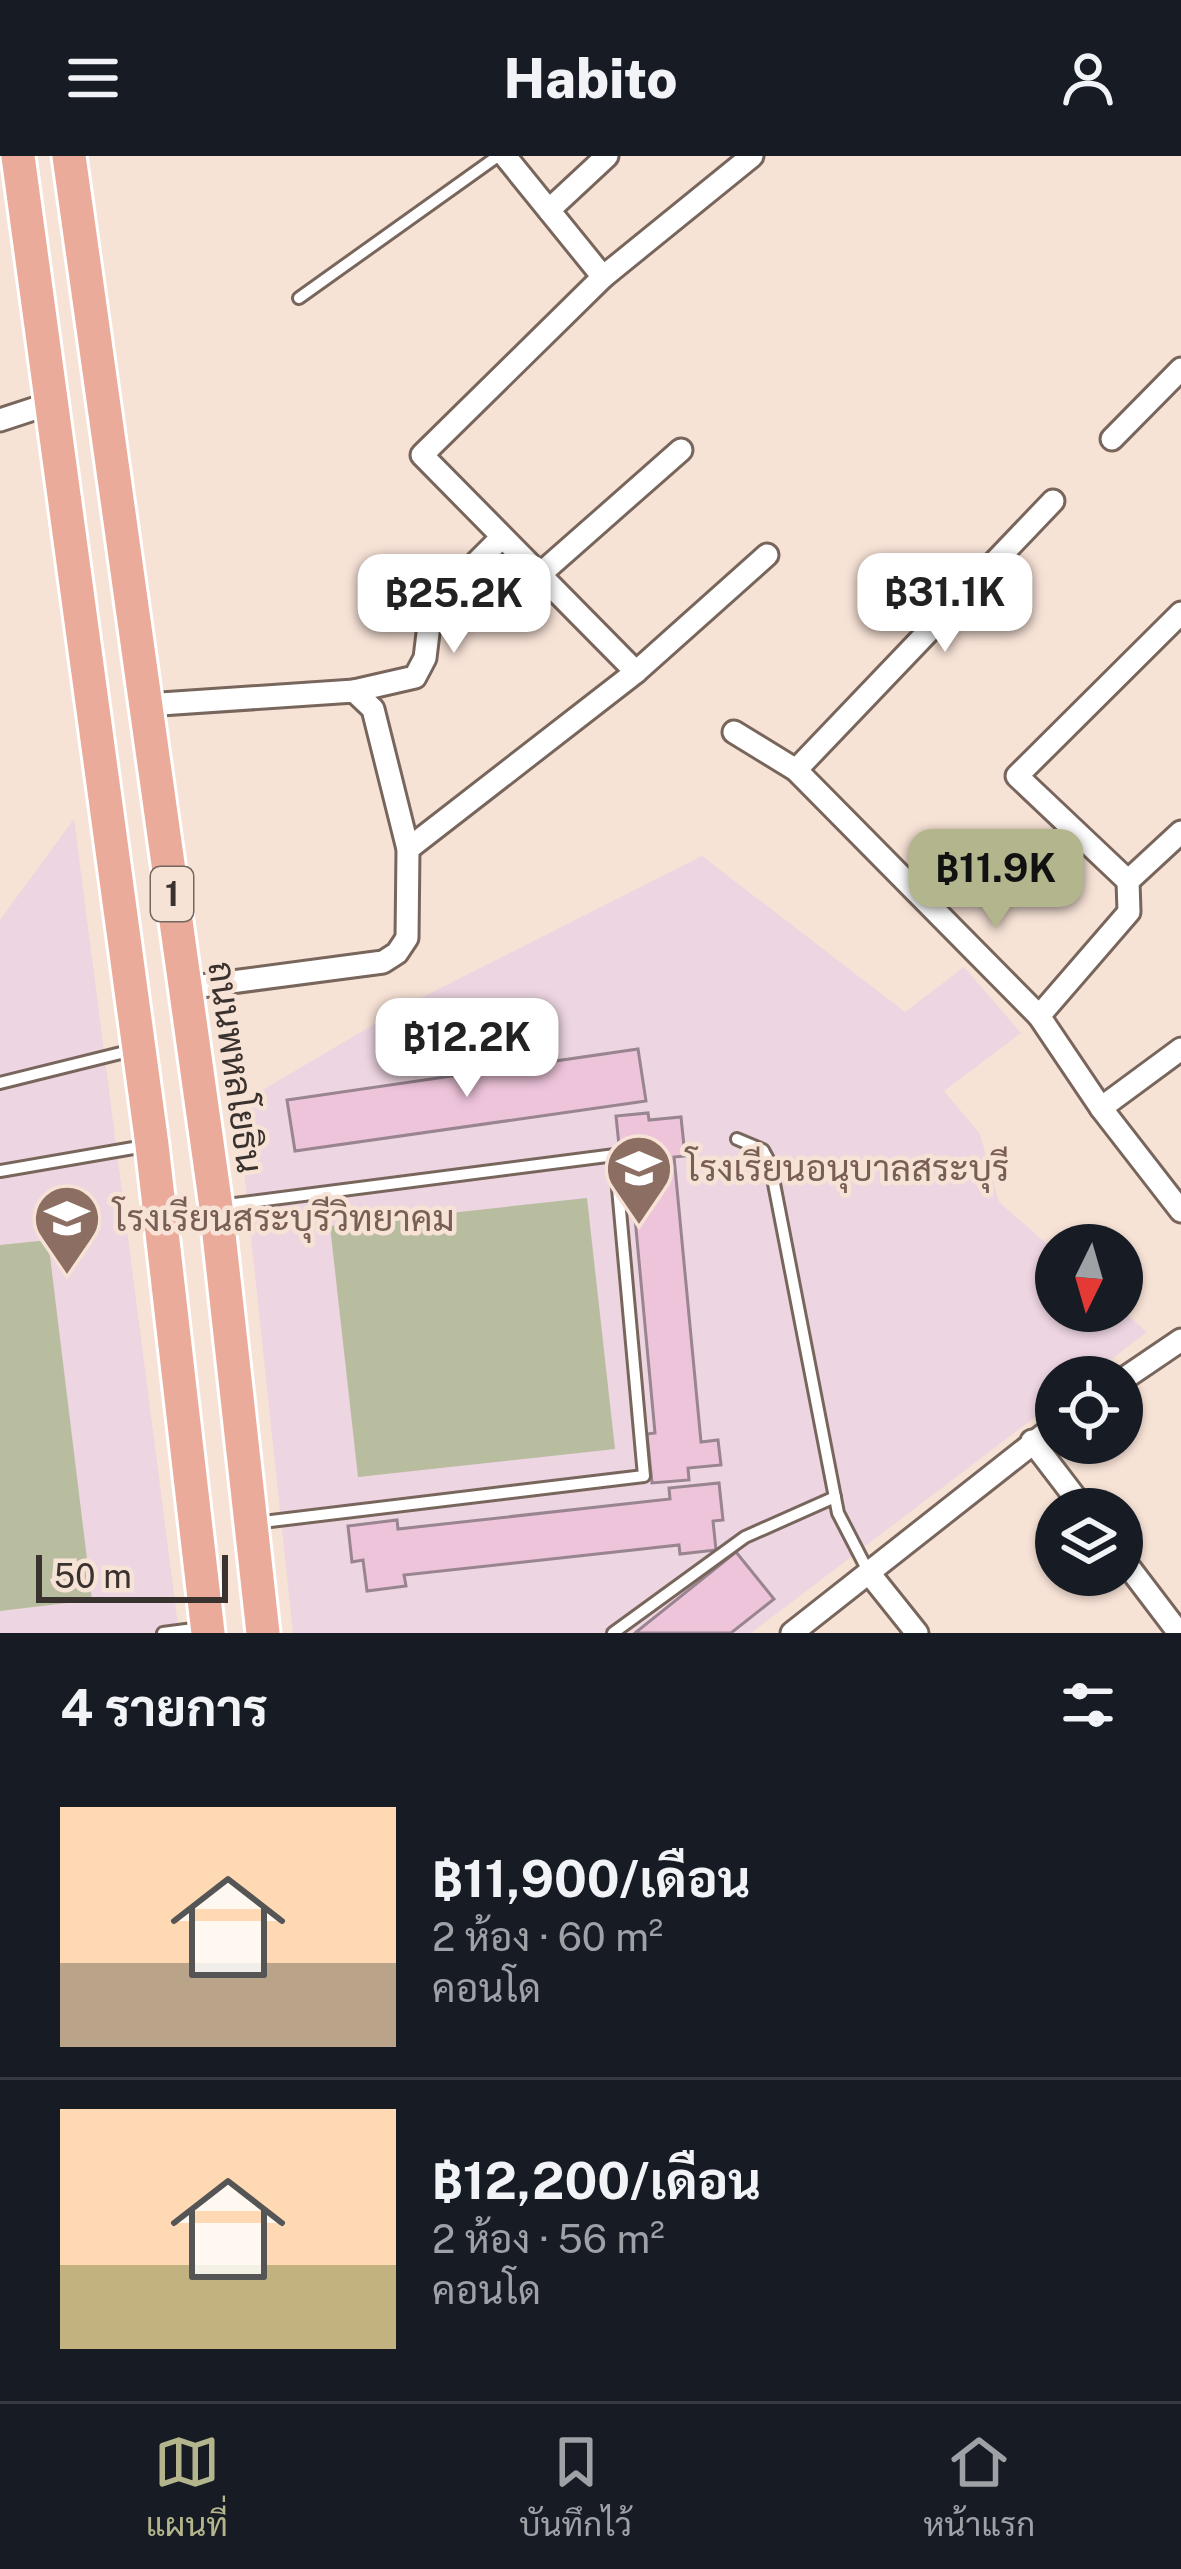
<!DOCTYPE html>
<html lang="th">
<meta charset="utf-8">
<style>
:root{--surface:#171b24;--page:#242831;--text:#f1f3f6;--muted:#9ea1a6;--line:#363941;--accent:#b3b58c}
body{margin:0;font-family:"Public Sans",Sarabun,sans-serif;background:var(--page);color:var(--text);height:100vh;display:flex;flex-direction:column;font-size:45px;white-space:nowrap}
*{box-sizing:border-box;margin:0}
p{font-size:39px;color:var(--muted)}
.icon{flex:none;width:66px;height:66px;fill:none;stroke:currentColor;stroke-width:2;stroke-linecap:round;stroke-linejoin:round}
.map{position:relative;height:1477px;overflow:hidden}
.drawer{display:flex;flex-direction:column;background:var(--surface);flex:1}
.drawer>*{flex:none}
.needle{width:78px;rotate:185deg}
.controls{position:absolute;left:1035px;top:1068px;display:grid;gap:24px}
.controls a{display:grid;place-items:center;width:108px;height:108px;border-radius:50%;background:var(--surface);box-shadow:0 3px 9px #0004;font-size:60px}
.scale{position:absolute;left:36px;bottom:30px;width:192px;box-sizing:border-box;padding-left:12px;border:6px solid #3a322e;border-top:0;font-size:33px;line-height:42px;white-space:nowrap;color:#3a322e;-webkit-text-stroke:9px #f7e2d6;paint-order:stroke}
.price{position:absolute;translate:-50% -102px;padding:0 27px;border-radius:24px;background:#fff;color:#222;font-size:39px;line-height:78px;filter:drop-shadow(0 3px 6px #0008)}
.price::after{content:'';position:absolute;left:50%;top:72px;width:36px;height:27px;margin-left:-18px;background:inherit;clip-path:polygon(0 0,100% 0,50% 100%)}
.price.on{background:var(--accent);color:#111}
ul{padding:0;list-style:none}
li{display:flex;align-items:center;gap:36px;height:300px;padding:0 60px}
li+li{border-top:3px solid var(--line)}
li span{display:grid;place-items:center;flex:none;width:336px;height:240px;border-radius:0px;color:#555}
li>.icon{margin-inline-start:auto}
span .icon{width:144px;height:144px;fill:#fffc;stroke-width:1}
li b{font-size:51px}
h2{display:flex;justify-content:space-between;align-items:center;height:144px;padding:0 60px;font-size:51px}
header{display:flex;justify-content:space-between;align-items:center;height:156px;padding:0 60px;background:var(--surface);font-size:54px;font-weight:800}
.menu{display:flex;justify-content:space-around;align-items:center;height:168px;border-top:3px solid var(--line);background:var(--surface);font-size:33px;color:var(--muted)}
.menu a{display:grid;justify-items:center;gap:6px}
.menu .on{color:var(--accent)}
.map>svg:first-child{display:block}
</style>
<header><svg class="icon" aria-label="menu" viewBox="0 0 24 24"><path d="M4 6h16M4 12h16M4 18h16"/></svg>Habito<svg class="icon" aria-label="person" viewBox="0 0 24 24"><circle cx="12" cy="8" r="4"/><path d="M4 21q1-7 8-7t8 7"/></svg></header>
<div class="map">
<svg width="1181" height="1477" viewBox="0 0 1181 1477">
<rect width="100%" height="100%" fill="#f7e2d6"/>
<g fill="#edd5e1">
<polygon points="74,663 179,1477 0,1477 0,764"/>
<polygon points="702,700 905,856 964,811 1021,877 944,935 980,978 999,1046 1056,1096 1056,1155 1122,1154 1147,1176 1088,1221 1056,1221 1056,1245 751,1477 293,1477 237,949 407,849"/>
</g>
<g fill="#b9bda0">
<polygon points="587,1042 615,1293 358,1321 330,1070"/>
<polygon points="48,1084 92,1444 0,1455 0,1089"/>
</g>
<g fill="#eec4db" stroke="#98858f" stroke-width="3">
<polygon points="638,893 646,945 295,995 287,944"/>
<polygon points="648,957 649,964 681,961 685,1000 674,1001 701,1286 718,1284 721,1309 688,1312 689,1324 652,1327 647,1278 655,1277 630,1008 621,1009 616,960"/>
<polygon points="719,1327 723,1364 713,1365 716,1394 680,1398 679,1389 404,1419 406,1430 367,1435 363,1404 352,1406 348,1370 397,1364 398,1373 670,1343 669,1332"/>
<polygon points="736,1396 774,1443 731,1477 635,1477"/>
</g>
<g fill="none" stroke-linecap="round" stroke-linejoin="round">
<defs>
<g id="service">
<polyline points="299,142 498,0"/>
<polyline points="0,927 137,893"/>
<polyline points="737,983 763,994 770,1007 838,1357 868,1415"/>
<polyline points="0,1015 145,990"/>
<polyline points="219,1050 615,999 644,1320 254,1367"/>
<polyline points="163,1477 201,1472"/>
<polyline points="613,1477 745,1381 835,1341"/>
</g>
<g id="minor">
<polyline points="505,0 603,121"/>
<polyline points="549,54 607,0"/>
<polyline points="0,264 52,247"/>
<polyline points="1112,283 1181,213"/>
<polyline points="538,420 681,294"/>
<polyline points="636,516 422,299 603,121 752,0"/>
<polyline points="354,535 415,521 425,502 431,452 502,381"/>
<polyline points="146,549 354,535 373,553 408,693 407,782 397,797 383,806 186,832"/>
<polyline points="734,576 796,614 1039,860 1101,952 1181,1055"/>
<polyline points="796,614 1053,345"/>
<polyline points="408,693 636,516 767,399"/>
<polyline points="1128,725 1017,620 1181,457"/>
<polyline points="1039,860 1129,756 1128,725 1181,676"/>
<polyline points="1101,952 1181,893"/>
<polyline points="1122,1224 1181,1184"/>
<polyline points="1032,1285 1084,1353"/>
<polyline points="1122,1402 1179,1477"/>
<polyline points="869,1417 917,1477"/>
<polyline points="792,1477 1056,1269"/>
</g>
<g id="primary">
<polyline points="18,0 152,989 208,1477"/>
<polyline points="69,0 216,1051 263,1477"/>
</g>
</defs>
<use href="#service" stroke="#78665c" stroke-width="16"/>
<use href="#minor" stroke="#78665c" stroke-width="27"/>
<use href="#primary" stroke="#fff" stroke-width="39"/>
<use href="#service" stroke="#fff" stroke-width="10"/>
<use href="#minor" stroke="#fff" stroke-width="21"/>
<use href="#primary" stroke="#ebab9b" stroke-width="33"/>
</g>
<defs>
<symbol id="school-pin" viewBox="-11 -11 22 30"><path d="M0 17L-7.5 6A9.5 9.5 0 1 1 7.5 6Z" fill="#8d6e63" stroke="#f7e2d6"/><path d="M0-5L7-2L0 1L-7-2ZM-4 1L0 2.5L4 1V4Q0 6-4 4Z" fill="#fff"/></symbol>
</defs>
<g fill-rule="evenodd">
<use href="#school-pin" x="601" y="974" width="76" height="104"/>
<use href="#school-pin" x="29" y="1024" width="76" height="104"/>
</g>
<g text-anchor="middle" stroke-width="9" stroke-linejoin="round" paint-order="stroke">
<rect fill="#f7e2d6" stroke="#736760" stroke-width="3" x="151" y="711" width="42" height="54" rx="9"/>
<g font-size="33" font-weight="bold" fill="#3a322e">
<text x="172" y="750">1</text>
</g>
<g font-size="36" fill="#3a322e" stroke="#f7e2d6">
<text transform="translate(236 911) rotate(82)" y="13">ถนนพหลโยธิน</text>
</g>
<g font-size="36" fill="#785e54" stroke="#f7e2d6" text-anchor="start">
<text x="686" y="1025">โรงเรียนอนุบาลสระบุรี</text>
<text x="113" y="1075">โรงเรียนสระบุรีวิทยาคม</text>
</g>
</g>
</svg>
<div class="controls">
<a><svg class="needle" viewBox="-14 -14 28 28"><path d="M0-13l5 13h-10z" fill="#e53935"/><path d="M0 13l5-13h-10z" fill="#9ea1a6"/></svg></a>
<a><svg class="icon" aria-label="locate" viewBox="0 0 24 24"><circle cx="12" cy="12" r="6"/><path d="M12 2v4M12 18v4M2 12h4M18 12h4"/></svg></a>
<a><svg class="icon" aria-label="layers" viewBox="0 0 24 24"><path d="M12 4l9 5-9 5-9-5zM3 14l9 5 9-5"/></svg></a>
</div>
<div class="scale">50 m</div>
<b class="price" style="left:945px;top:499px">฿31.1K</b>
<b class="price" style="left:454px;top:500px">฿25.2K</b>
<b class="price on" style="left:996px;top:775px">฿11.9K</b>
<b class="price" style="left:467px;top:944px">฿12.2K</b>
</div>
<section class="drawer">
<h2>4 รายการ<svg class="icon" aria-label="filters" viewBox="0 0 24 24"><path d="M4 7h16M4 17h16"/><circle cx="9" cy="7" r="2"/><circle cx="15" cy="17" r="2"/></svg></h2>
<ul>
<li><span style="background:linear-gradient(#ffd9b3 65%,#b9a48a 0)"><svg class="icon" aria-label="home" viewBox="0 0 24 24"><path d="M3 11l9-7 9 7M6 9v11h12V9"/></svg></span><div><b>฿11,900/เดือน</b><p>2 ห้อง · 60 m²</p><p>คอนโด</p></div></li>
<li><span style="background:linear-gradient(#ffd9b3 65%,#c2b280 0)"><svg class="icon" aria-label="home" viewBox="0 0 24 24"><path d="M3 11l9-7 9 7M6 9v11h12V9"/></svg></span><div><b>฿12,200/เดือน</b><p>2 ห้อง · 56 m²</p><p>คอนโด</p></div></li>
</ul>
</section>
<nav class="menu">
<a class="on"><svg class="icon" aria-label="map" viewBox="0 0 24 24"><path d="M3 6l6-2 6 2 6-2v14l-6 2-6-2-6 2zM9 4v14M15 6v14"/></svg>แผนที่</a>
<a><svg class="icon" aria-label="saved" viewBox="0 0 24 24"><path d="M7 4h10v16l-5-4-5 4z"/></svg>บันทึกไว้</a>
<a><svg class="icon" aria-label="home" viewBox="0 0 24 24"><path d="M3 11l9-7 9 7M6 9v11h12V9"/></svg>หน้าแรก</a>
</nav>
